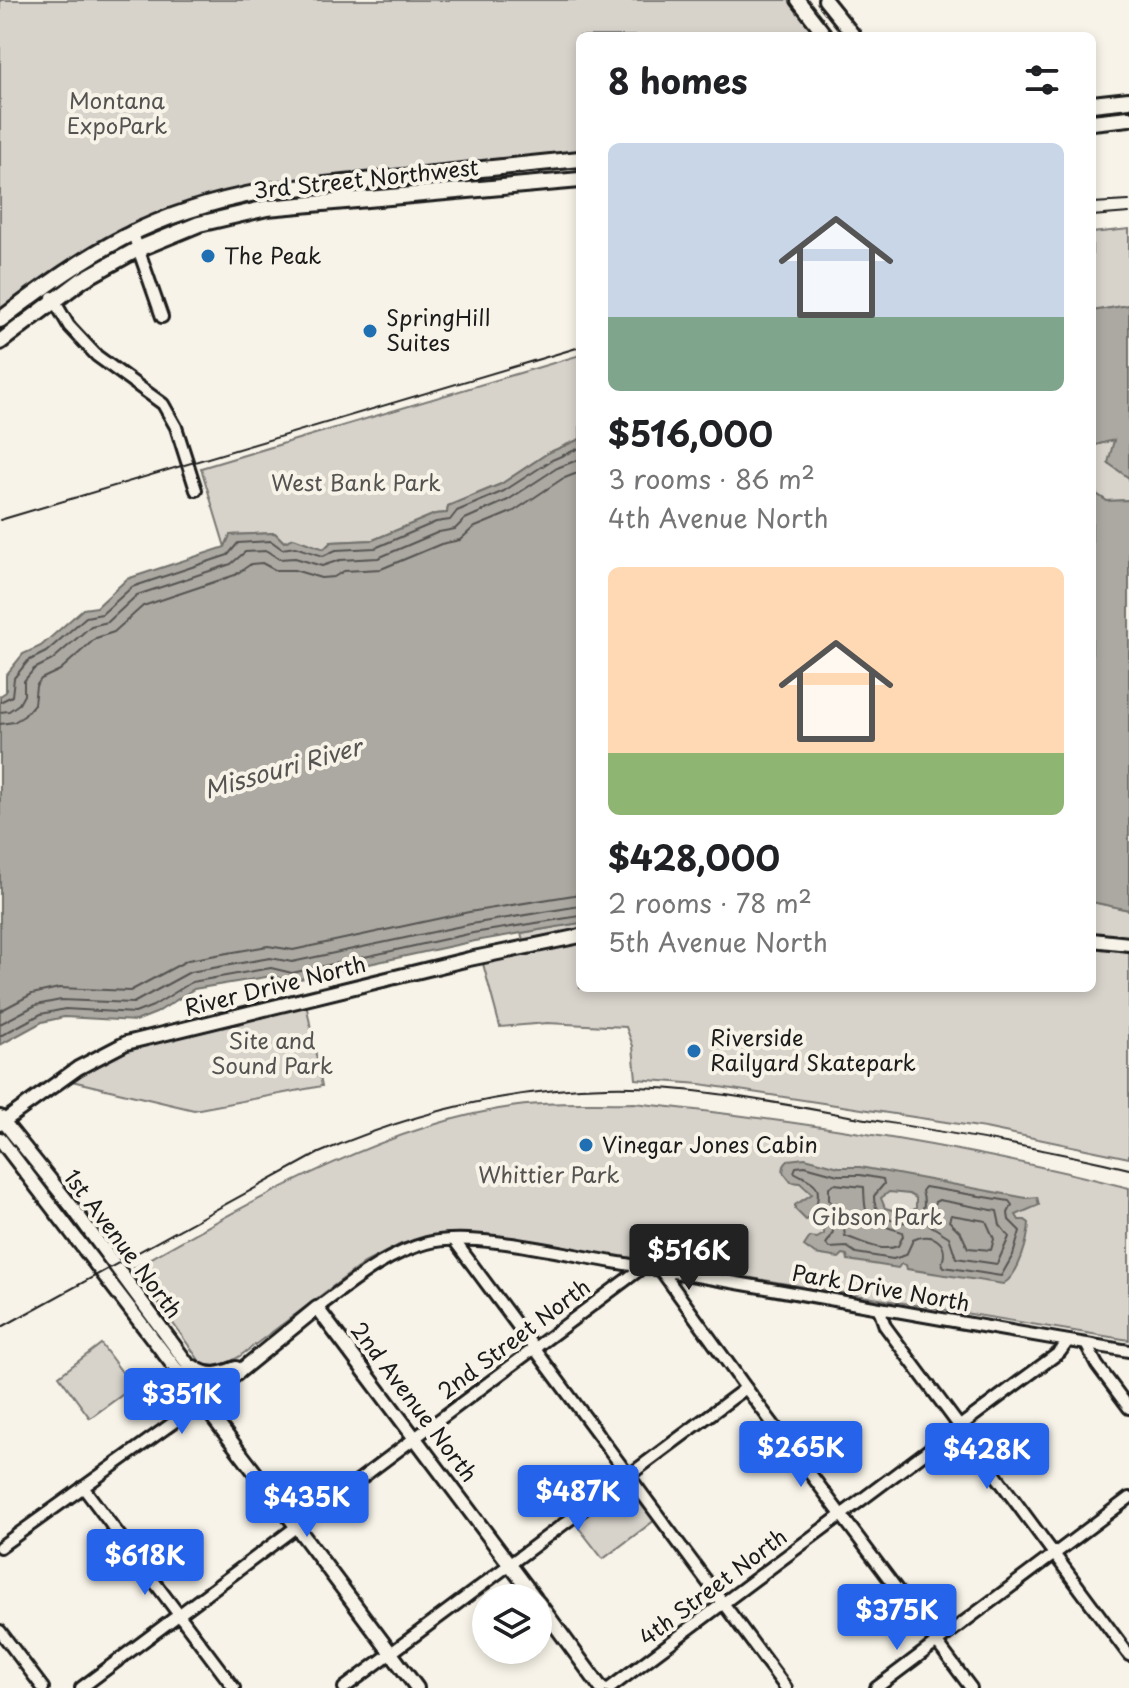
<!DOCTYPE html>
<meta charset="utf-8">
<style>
:root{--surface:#fff;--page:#f2f2f2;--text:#202124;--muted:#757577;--accent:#2563eb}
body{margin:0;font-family:"Playpen Sans",sans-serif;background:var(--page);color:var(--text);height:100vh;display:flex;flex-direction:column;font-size:30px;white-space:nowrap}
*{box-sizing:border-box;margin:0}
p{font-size:26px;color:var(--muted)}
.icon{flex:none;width:44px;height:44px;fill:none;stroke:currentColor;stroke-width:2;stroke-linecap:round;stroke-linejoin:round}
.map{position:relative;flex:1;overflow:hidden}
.details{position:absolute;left:576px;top:32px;width:520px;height:960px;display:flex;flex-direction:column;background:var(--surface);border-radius:12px;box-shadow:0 4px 12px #0003}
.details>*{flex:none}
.fabs{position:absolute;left:472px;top:1584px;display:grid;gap:16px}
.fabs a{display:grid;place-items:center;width:80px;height:80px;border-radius:50%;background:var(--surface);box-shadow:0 4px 12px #0003;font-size:40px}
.price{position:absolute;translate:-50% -68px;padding:0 18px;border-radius:8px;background:var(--accent);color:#fff;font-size:26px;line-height:52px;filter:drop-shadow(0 2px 4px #0008)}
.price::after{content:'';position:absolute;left:50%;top:48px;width:24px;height:18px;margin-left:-12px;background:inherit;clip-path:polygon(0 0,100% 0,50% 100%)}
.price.active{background:#222;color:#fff}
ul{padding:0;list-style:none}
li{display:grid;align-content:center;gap:16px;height:424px;padding:0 32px}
li span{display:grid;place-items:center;height:248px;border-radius:12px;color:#555}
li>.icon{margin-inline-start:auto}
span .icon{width:144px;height:144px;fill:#fffc;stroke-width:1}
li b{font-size:34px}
h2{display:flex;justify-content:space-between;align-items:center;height:96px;padding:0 32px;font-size:34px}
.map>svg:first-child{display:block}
</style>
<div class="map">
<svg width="1129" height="1688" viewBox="0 0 1129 1688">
<rect width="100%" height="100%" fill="#f7f3e8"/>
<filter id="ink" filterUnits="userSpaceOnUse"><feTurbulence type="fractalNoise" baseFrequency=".0125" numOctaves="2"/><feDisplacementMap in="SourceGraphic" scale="16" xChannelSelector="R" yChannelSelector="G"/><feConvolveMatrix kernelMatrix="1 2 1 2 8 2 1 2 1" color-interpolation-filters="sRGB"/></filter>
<g filter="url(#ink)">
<g fill="#d7d3cb" stroke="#7a7874" stroke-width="2">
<polygon points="0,0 798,0 826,36 580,36 580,159 266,191 132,231 0,320"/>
<polygon points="1129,229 1129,305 1092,311 1092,233"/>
<polygon points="580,355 580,439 548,453 501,484 448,506 447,513 435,514 373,540 331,542 324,549 294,539 284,542 275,533 231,535 225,547 201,468"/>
<polygon points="1115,439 1129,478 1129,500 1107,501 1092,491 1092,446"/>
<polygon points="1092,902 1129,910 1129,1158 985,1128 700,1084 636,1079 633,1046 626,1027 547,1023 500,1027 482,960 526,951 521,933 580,923 580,988 1092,988"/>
<polygon points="306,1003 322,1086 194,1110 72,1081 127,1049"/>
<path d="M 634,1103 C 801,1121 967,1146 1129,1188 L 1129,1340 L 630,1258 L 447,1233 L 401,1244 L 364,1263 L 240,1356 C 227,1364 216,1369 201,1363 L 134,1268 C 249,1203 387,1123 518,1106 C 556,1101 596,1104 634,1103 Z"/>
<polygon points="101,1344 133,1387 90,1418 59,1376"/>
<polygon points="627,1483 655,1520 603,1559 575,1523"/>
</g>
<g fill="#aca9a2" stroke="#72716c" stroke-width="2" fill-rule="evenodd">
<polygon points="1129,305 1129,478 1108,463 1114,440 1092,446 1092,311"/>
<polygon points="580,439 580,923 475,941 291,981 272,976 194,989 156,1013 136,1021 64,1017 42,1022 0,1045 0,696 6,692 6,675 23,654 41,646 83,609 97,607 127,579 225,547 230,535 275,533 284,542 294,538 324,549 331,542 373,540 435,514 447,513 448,506 501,484 548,453"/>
<polygon points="1092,491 1107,501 1129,500 1129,910 1092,902"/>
<path d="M 805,1158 L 839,1167 L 860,1167 L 1026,1198 L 1037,1197 L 1039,1205 L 1016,1215 L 1019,1220 L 1025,1220 L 1029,1223 C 1028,1241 1019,1275 1003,1284 L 907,1269 L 906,1265 L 901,1264 L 898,1268 L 848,1260 L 847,1255 L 843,1254 L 839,1258 L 815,1254 L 804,1246 L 810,1237 L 817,1238 L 824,1234 L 825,1223 L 817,1215 L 806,1220 L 795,1209 L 795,1205 L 812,1194 L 800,1183 L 791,1182 L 783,1172 L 784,1166 L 788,1160 ZM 889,1192 L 909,1194 L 916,1198 L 916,1208 L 908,1214 L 885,1208 L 881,1198 Z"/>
</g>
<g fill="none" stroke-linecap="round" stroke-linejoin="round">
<g stroke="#565452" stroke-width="2">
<polyline points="0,702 12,696 14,678 28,661 46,652 86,617 102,614 132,587 228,555 238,543 271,541 282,549 295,547 323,556 336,550 375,548 436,522 450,520 457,511 504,491 552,460 580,448"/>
<polyline points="0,712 9,711 19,704 24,695 24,681 34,669 52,660 91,626 108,622 137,595 231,564 245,552 267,551 279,559 295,558 322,566 340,560 378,558 439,532 455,529 465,519 508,500 557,468 580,459"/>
<polyline points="0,724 14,722 24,716 34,704 36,686 41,679 60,670 96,638 114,632 143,606 235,575 251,564 262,563 275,570 294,570 321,578 334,577 344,571 381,569 441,544 460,540 473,528 514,511 562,479 580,472"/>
<polyline points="0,1011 32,994 59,988 130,991 188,960 268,946 293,950 469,912 580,894"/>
<polyline points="0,1024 36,1005 61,1000 133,1003 190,972 270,958 292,962 471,924 580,906"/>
<polyline points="0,1036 41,1014 65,1009 135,1013 153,1006 192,982 271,968 292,973 473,933 580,916"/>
<path d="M 805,1166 L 838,1175 L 860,1175 L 883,1179 L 884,1184 L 874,1196 C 872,1229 936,1235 922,1191 L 925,1187 L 1009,1201 L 1012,1205 L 1008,1213 L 1009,1220 L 1020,1231 L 1013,1255 L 1001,1276 L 944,1267 L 942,1263 C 950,1242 931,1231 913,1240 L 906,1255 L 893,1259 L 856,1253 L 847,1247 L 829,1248 L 826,1244 C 840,1227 833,1215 816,1206 C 823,1182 811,1182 794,1172 L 796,1167 Z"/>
<path d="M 834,1184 L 864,1187 C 865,1224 868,1221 902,1232 L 903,1236 L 898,1246 C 880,1253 861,1241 845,1236 L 842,1216 L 829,1200 L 829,1187 Z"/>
<polygon points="939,1200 997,1211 1000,1225 1009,1237 997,1264 956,1258 949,1237 928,1224 935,1202"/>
<polygon points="951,1215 986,1221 994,1239 991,1250 968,1248 961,1233 949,1221"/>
</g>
<defs>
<g id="minor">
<polyline points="132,231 162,317"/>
<polyline points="52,297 69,326 97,356 163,404 176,427 196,490"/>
<polyline points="454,1240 786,1688"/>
<polyline points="660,1269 746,1388 971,1688"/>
<path d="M 317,1308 C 351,1283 385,1254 427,1243 C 473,1231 564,1254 613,1262 C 785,1290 957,1323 1129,1351"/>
<polyline points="879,1309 885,1326 1129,1655"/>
<polyline points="1086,1344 1097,1365 1129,1408"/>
<polyline points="83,1487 234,1688"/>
<polyline points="0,1547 202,1402"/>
<polyline points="0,1631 43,1688"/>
<polyline points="81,1688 643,1267"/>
<polyline points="344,1688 746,1388"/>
<polyline points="610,1688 1019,1382 1060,1352 1068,1341"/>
<polyline points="876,1688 1129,1498"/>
</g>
<g id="major">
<polyline points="798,0 826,36"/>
<polyline points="825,0 854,36"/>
<polyline points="1092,940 1129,944"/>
<polyline points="0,1117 72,1207 198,1378 201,1399"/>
<polyline points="0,1124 78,1068 126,1043 469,959 580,936"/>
<polyline points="0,1139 296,1526 417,1688"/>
<path d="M 194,1367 C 209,1378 220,1374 236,1368"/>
<polyline points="202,1402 317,1308 535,1598"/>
<polyline points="538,1602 601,1688"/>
</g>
<g id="highway">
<polyline points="1092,104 1129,100"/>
<polyline points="1092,122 1129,118"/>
<path d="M 0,320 C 92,250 151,212 266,191 L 580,159"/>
<polyline points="0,342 82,280 138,249 199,224 267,208 580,180"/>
</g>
</defs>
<use href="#minor" stroke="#1c1c1c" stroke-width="16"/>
<use href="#major" stroke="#1c1c1c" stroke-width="18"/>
<use href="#highway" stroke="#1c1c1c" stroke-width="20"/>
<use href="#minor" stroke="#f7f3e8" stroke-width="10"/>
<use href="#major" stroke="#f7f3e8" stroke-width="12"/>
<use href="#highway" stroke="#f7f3e8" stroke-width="14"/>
<g stroke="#1c1c1c" stroke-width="2">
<polyline points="1092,203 1129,201"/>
<polyline points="1092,216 1129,213"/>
<polyline points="0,520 580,347"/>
<path d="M 0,1328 L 319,1153 C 412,1113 506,1089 607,1087 C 694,1085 781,1104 866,1119 C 955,1134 1042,1148 1129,1169"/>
</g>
</g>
</g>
<g fill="#1f6fb2" stroke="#f7f3e8" stroke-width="3">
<circle cx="208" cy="256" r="8"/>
<circle cx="370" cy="331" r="8"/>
<circle cx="694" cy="1051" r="8"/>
<circle cx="586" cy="1145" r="8"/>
</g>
<g text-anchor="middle" stroke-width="8" stroke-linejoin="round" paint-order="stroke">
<g font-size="22" fill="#545351" stroke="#f7f3e8">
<text x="117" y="109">Montana<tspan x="117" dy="25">ExpoPark</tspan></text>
<text x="356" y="491">West Bank Park</text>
<text x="272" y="1049">Site and<tspan x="272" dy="25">Sound Park</tspan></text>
<text x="549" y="1183">Whittier Park</text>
<text x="877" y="1225">Gibson Park</text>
</g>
<g font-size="22" fill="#1c1c1c" stroke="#f7f3e8">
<text transform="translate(366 179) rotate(-6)" y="8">3rd Street Northwest</text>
<text transform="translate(275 986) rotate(-14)" y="8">River Drive North</text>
<text transform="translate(123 1244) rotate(53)" y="8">1st Avenue North</text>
<text transform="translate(881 1288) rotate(10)" y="8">Park Drive North</text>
<text transform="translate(514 1339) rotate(-37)" y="8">2nd Street North</text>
<text transform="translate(414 1402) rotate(53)" y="8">2nd Avenue North</text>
<text transform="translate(713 1587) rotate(-37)" y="8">4th Street North</text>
</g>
<g font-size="22" fill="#1c1c1c" stroke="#f7f3e8" text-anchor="start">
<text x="224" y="264">The Peak</text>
<text x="386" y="326">SpringHill<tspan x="386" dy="25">Suites</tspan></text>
<text x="710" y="1046">Riverside<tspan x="710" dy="25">Railyard Skatepark</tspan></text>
<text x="602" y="1153">Vinegar Jones Cabin</text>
</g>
<g font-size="24" font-style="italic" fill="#565452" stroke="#f7f3e8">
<text transform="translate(283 769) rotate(-16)" y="8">Missouri River</text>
</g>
</g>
</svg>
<div class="fabs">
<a><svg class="icon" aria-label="layers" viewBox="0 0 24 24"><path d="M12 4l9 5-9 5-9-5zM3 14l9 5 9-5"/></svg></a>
</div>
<b class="price active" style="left:689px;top:1292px">$516K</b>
<b class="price" style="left:182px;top:1436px">$351K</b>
<b class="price" style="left:801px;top:1489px">$265K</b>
<b class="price" style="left:987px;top:1491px">$428K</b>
<b class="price" style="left:578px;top:1533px">$487K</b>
<b class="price" style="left:307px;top:1539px">$435K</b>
<b class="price" style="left:145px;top:1597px">$618K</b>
<b class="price" style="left:897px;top:1652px">$375K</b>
<section class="details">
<h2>8 homes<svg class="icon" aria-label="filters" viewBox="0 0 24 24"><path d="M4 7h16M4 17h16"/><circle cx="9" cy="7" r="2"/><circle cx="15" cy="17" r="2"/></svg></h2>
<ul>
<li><span style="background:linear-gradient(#c9d6e8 70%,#7fa58c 0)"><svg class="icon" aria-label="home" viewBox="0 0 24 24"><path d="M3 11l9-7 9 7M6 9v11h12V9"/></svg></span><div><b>$516,000</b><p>3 rooms · 86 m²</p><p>4th Avenue North</p></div></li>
<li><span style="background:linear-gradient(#ffd9b3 75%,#8fb573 0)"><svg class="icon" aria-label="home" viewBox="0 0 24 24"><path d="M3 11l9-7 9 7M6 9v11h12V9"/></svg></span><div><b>$428,000</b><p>2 rooms · 78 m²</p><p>5th Avenue North</p></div></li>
</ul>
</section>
</div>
